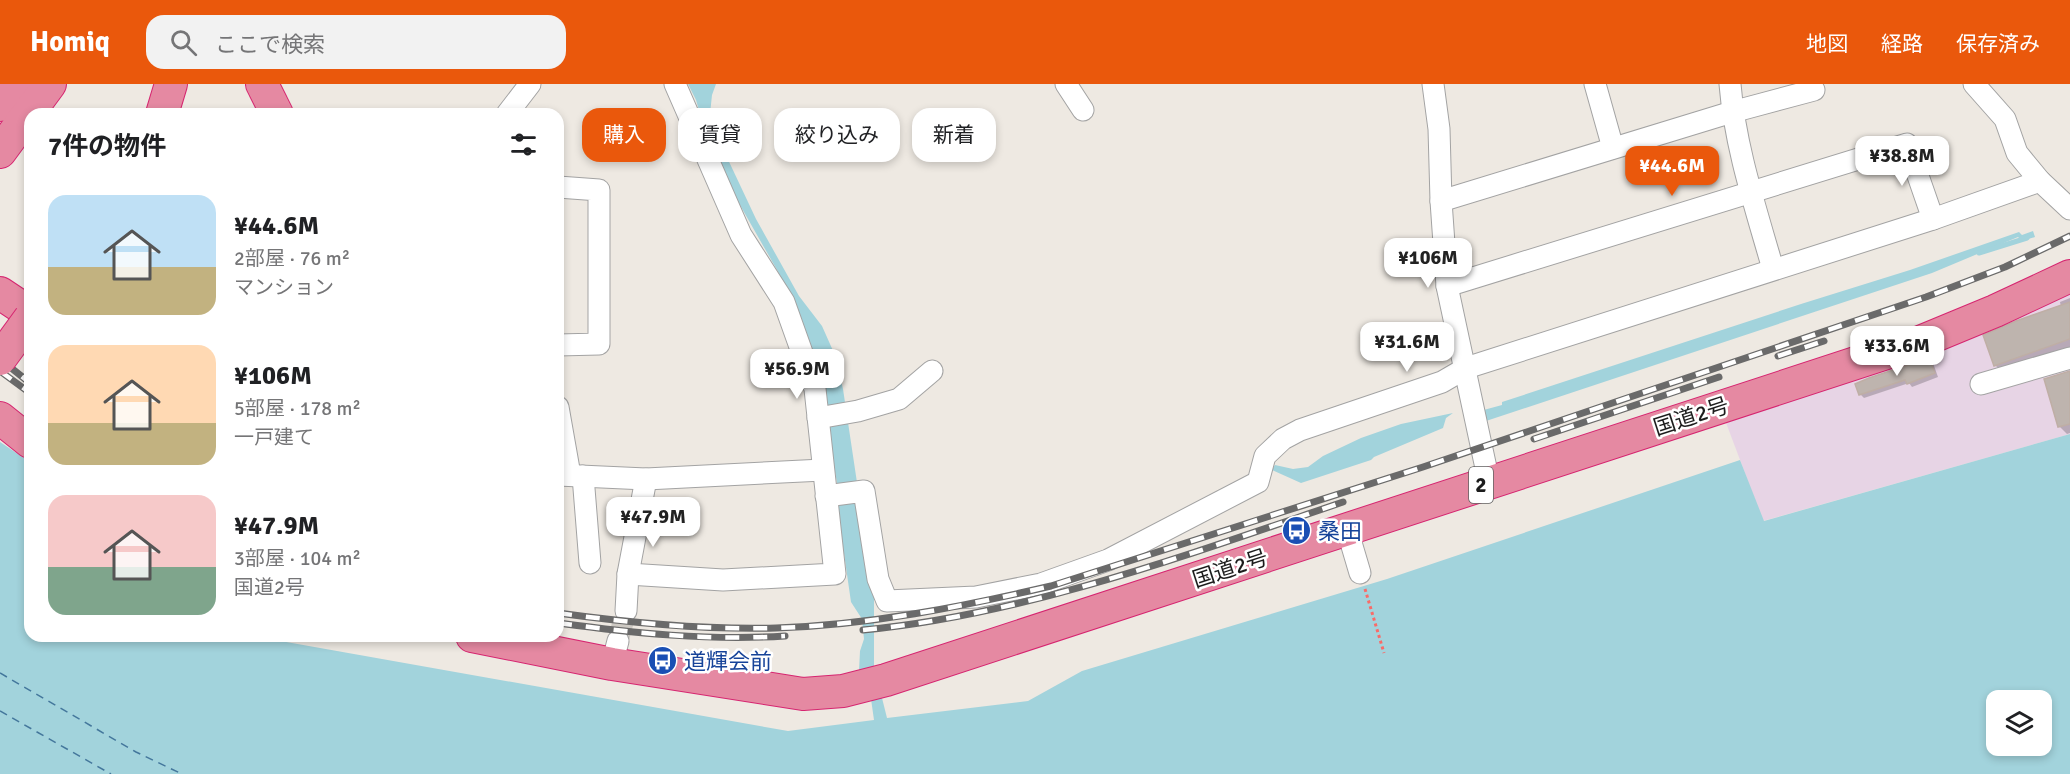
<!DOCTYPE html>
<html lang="ja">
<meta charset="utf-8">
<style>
:root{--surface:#fff;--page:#f2f2f2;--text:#202124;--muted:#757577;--accent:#ea580c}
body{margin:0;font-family:Signika,"Noto Sans JP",sans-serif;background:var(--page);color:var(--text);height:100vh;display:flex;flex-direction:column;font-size:22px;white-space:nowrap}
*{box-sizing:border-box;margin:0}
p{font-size:20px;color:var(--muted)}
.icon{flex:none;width:33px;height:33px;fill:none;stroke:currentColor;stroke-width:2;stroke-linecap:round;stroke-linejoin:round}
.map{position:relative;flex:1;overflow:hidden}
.panel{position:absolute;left:24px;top:24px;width:540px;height:534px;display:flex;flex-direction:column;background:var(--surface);border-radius:18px;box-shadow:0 3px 9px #0003}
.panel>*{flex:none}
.banner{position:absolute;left:582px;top:24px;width:570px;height:54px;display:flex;gap:12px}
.buttons{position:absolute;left:1986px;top:606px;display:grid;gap:12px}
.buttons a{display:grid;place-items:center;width:66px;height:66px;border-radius:12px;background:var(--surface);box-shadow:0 3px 9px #0003;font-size:30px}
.price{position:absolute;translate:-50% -51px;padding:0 14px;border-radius:12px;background:#fff;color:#222;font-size:20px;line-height:39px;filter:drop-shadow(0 2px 3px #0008)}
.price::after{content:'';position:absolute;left:50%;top:36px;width:18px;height:14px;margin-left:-9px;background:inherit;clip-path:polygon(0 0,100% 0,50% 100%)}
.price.current{background:var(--accent);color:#fff}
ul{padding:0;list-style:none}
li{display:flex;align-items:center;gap:18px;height:150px;padding:0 24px}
li span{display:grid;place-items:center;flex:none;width:168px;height:120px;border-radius:18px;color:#555}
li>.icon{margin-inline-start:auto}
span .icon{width:72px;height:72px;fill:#fffc;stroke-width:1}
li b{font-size:26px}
h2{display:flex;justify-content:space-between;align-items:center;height:72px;padding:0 24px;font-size:26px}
.pill{padding:0 21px;border-radius:18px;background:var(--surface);box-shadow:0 3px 9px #0003;font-size:21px;line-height:54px}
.pill.current{background:var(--accent);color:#fff}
header{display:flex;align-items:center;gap:36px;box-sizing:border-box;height:84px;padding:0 30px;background:var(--accent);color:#fff}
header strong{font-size:28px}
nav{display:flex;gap:33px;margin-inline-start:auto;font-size:21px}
.search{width:420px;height:54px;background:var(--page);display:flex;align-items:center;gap:15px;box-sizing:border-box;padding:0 21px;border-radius:18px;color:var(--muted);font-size:22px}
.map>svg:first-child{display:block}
</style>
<header>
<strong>Homiq</strong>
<div class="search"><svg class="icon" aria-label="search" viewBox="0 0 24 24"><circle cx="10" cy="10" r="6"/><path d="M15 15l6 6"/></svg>ここで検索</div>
<nav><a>地図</a><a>経路</a><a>保存済み</a></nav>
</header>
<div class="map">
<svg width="2070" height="690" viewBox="0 0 2070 690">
<rect width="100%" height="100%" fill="#eee9e2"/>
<polygon fill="#e7d4e5" points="2070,205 2070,350 1763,437 1725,336"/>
<g fill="#a2d3dc" fill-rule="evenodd">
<path d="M 688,0 L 716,0 L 712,11 L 710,30 L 716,50 L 756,135 L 799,212 L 822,242 L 834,269 L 843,305 L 874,512 L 874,582 L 887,634 L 1028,617 L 1082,587 L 1387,495 L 1740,376 L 1764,437 L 2070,350 L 2070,690 L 0,690 L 0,358 L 30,378 L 30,552 L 252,552 L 788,647 L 874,636 L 871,615 L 859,587 L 860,567 L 864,555 L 862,535 L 851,518 L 837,421 L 840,415 L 828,350 L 789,207 L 732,107 L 707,54 L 696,16 ZM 1996,616 L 2042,616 L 2042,662 L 1996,662 Z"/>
<polygon points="2033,147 2035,153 2022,157 2018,153 1932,189 1483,338 1480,327 1502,321 1502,318 1801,220 1910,186 2019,148 2022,151"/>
<polygon points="1453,329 1446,334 1443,344 1374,373 1371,376 1301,399 1272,386 1275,381 1293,385 1308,383 1323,372 1361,354 1401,340"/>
</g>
<g fill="#0003">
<polygon points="2070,214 2070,264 2002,288 1995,281 2061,223 2060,218"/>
<polygon points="1929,275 1933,279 1938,293 1912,303 1909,299 1864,314 1860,310"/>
<polygon points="2070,289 2070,349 2067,350 2060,343 2046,296"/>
</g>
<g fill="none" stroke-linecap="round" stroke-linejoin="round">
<polyline stroke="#a2d3dc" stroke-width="5" points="1979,169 2027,154"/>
<g stroke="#44779c" stroke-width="1.5" stroke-dasharray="8 6" stroke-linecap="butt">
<polyline points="0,589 136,668 182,690"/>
<polyline points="0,627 111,690"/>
</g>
</g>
<g fill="#beb4ae" stroke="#bfaea5" stroke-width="1.5">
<polygon points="2070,218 2070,255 1994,282 1983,251 2016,237"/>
<polygon points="1929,274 1935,289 1907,300 1905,296 1859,311 1855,300 1869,294"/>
<polygon points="2070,287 2070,340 2058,343 2044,295"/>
</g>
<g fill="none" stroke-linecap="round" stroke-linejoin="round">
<polyline stroke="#cecac4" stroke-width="21" stroke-dasharray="21 10" stroke-linecap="butt" points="618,557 626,527"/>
<defs>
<g id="minor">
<polyline points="1066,0 1083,26"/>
<polyline points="1433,0 1439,45 1441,117 1447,202 1489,398"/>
<polyline points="1595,0 1613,64"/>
<path d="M 1730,0 C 1735,63 1756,125 1773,185"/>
<polyline points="1974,0 2005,35 2017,69 2040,97 2070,125"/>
<polyline points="507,30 530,0"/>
<polyline points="558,103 599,106 599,260 558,261"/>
<polyline points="1441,117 1732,28 1814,6"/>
<polyline points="1447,202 1907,60 1933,135"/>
<polyline points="1981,300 2070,274"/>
<polyline points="558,323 570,391"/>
<polyline points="818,334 858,327 899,315 932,287"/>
<polyline points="558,391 646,395 823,386"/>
<polyline points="583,392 590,479"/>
<polyline points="826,412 864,407 878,495 887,517 976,513 1041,500 1108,476 1258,398 1265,372 1283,355 1300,346 1442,298 1466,284 1933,135 2040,97"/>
<polyline points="1347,445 1360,489"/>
<polyline points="628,490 723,496 835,490 815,305 784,218 741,151 675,0"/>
<polyline points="626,527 628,490 646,395"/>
<polyline points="612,580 618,557"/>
</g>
<g id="highway">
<polyline points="262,0 277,30"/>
<polyline points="0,21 16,0"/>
<polyline points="162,30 171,0"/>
<polyline points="0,68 50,0"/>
<polyline points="0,209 30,229"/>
<polyline points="0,334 30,358"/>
<polyline points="472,552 612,580 803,610 843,607 886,596 1920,258 1995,227 2070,192"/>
</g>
</defs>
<use href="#minor" stroke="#a3a3a3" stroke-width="23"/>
<use href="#highway" stroke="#d62570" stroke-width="34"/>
<polyline stroke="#f96b68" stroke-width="3" stroke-dasharray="3 3" stroke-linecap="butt" points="1365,505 1384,569"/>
<use href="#minor" stroke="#fff" stroke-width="21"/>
<use href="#highway" stroke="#e589a2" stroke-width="32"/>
<defs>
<g id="rail">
<polyline points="1778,272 1824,257"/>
<polyline points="0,275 30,299"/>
<polyline points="0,287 30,309"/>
<polyline points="1534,355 1719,293"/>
<path d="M 558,529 C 631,539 703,546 776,544 C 869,541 961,523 1051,502 L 1423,383 L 1926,213 L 2005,183 L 2070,152"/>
<path d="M 558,539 C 633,549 709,557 785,552"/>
<path d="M 863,546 C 1024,531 1190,470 1343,418"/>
</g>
</defs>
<use href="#rail" stroke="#6a6a6a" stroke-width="7"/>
<use href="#rail" stroke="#fff" stroke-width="4.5" stroke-dasharray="14" stroke-linecap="butt"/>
<defs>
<polyline id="highway-bridge" points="0,275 30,234"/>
</defs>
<use href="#highway-bridge" stroke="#d62570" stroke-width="34" stroke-linecap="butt"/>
<use href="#highway-bridge" stroke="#e589a2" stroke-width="32"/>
</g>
<defs>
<symbol id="bus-disc" viewBox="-11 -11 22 22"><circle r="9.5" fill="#1a4fb4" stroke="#fff"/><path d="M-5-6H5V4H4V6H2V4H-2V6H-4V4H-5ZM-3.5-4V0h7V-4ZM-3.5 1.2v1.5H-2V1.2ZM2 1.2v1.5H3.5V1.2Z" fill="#fff"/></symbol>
</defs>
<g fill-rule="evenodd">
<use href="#bus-disc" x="1280" y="430" width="33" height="33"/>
<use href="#bus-disc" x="646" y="560" width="33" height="33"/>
</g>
<g text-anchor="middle" stroke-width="5" stroke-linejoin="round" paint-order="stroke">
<rect fill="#fff" stroke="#606060" stroke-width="1.5" x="1469" y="383" width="24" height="36" rx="4.5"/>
<g font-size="21" font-weight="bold" fill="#1c1c1c">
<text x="1481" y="408">2</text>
</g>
<g font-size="22" fill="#1c1c1c" stroke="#fff">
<text transform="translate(1691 332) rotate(-18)" y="8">国道2号</text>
<text transform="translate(1230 484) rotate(-18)" y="8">国道2号</text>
</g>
<g font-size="22" fill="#164399" stroke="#fff" text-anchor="start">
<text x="1318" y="455">桑田</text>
<text x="684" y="585">道輝会前</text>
</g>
</g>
</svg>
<div class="buttons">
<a><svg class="icon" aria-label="layers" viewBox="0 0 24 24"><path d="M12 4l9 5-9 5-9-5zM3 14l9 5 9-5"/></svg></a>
</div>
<b class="price" style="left:1902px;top:103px">¥38.8M</b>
<b class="price current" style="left:1672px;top:113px">¥44.6M</b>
<b class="price" style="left:1428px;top:205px">¥106M</b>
<b class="price" style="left:1407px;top:289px">¥31.6M</b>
<b class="price" style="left:1897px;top:293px">¥33.6M</b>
<b class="price" style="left:797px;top:316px">¥56.9M</b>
<b class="price" style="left:653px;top:464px">¥47.9M</b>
<div class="banner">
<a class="pill current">購入</a>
<a class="pill">賃貸</a>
<a class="pill">絞り込み</a>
<a class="pill">新着</a>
</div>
<section class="panel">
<h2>7件の物件<svg class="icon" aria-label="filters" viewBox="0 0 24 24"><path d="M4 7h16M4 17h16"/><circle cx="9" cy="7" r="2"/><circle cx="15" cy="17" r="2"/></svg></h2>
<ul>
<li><span style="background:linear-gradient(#bfe0f5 60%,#c2b280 0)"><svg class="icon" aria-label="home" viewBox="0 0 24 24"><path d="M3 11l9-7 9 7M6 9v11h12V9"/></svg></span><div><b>¥44.6M</b><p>2部屋 · 76 m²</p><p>マンション</p></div></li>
<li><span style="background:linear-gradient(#ffd9b3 65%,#c2b280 0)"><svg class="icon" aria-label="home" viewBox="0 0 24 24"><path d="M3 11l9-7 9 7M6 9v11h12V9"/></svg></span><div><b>¥106M</b><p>5部屋 · 178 m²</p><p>一戸建て</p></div></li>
<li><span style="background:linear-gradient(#f6c9c9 60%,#7fa58c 0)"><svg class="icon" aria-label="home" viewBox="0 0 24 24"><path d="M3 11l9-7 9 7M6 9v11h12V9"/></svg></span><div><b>¥47.9M</b><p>3部屋 · 104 m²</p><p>国道2号</p></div></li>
</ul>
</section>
</div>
